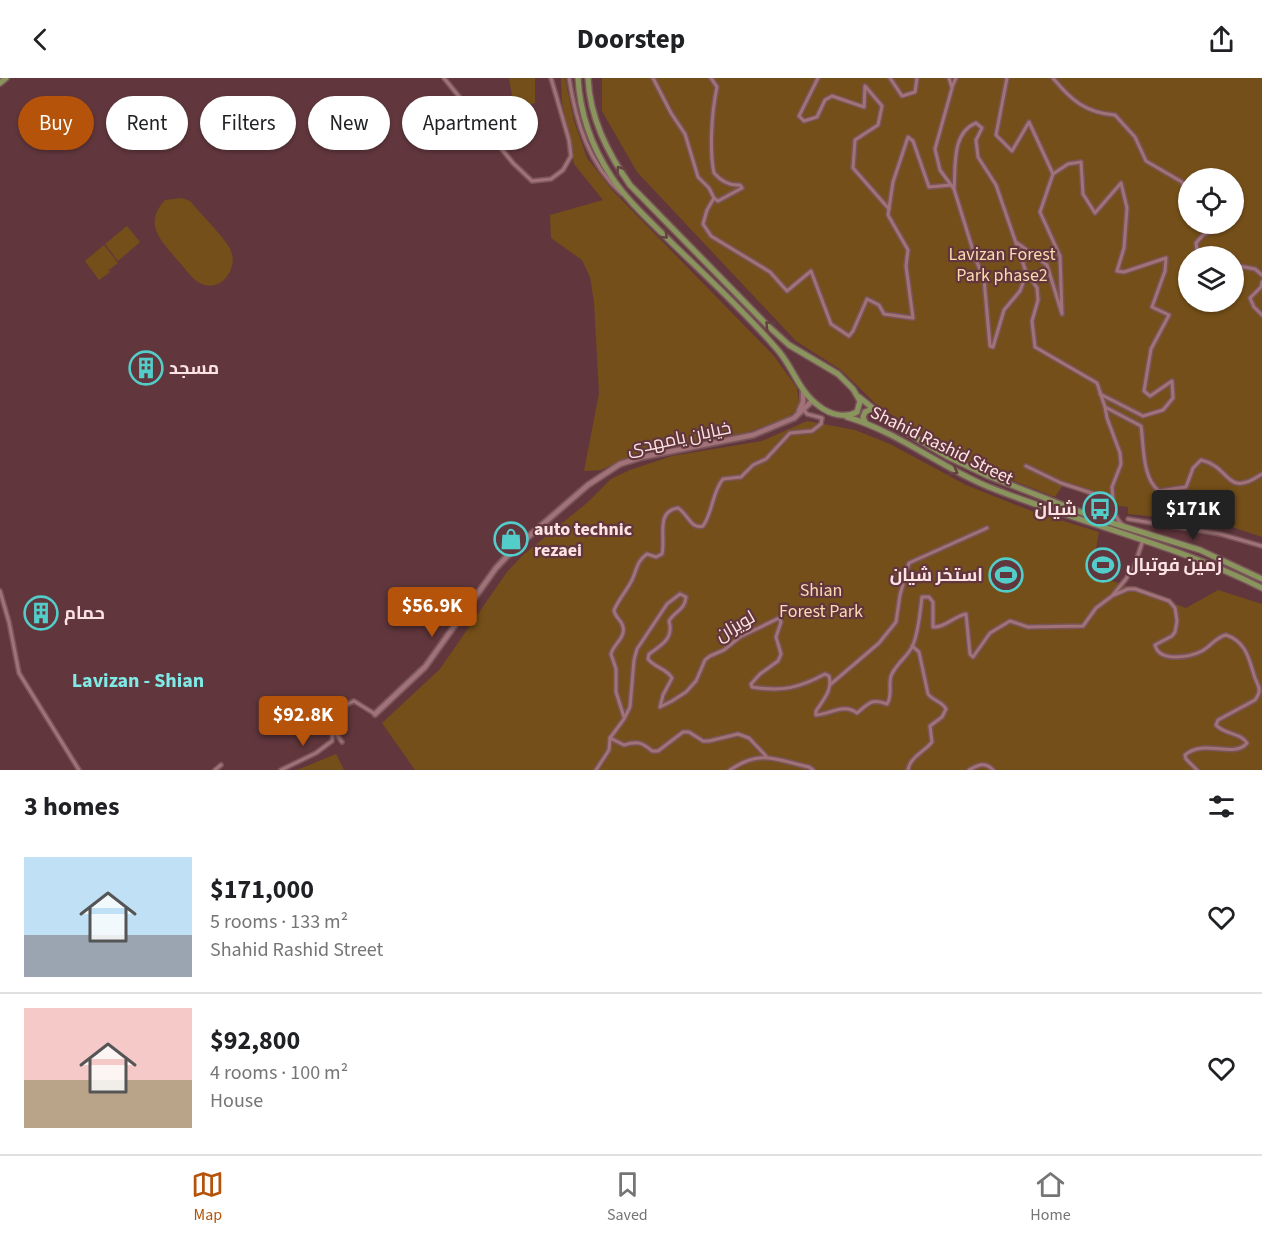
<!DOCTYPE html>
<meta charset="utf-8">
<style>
:root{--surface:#fff;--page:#f2f2f2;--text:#202124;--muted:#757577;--line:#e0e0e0;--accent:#b45309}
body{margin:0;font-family:"Source Sans 3",Cairo,sans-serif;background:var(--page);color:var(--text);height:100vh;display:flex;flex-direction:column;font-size:22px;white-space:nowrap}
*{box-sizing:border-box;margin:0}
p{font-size:20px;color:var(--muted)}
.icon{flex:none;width:33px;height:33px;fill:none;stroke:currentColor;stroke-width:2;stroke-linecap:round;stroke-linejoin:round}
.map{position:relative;height:692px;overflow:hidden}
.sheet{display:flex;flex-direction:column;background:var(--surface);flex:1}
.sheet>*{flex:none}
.top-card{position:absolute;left:18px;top:18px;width:600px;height:54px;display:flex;gap:12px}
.controls{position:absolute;left:1178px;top:90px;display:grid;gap:12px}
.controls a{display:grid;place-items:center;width:66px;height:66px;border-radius:50%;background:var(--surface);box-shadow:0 2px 4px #0004;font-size:30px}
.price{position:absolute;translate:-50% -51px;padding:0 14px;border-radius:6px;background:var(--accent);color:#fff;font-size:20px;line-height:39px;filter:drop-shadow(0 2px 3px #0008)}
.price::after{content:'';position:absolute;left:50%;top:36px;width:18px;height:14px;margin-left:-9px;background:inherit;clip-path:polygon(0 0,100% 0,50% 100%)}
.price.current{background:#222;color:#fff}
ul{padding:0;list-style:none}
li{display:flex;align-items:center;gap:18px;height:150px;padding:0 24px}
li+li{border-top:2px solid var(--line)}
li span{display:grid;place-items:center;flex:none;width:168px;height:120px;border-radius:0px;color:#555}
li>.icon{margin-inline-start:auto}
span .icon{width:72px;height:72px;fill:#fffc;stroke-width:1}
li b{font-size:26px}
h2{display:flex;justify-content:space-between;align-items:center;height:72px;padding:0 24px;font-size:26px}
.tag{padding:0 21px;border-radius:27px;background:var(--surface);box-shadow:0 2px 4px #0004;font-size:21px;line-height:54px}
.tag.current{background:var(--accent);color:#fff}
header{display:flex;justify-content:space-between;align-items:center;height:78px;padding:0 24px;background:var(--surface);font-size:27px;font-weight:700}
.tab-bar{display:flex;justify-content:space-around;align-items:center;height:84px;border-top:2px solid var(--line);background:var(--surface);font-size:16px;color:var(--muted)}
.tab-bar a{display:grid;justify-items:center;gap:3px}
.tab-bar .current{color:var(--accent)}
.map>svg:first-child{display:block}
</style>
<header><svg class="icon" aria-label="back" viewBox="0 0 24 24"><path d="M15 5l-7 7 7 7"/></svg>Doorstep<svg class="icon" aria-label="share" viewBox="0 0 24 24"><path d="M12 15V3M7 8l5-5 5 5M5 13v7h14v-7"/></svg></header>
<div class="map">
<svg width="1262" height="692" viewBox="0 0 1262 692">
<rect width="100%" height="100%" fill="#61373d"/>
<g fill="#744f19" fill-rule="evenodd">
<polygon points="509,0 535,0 535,25 514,30"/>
<polygon points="561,0 565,0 574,43 587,80 613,113 774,278 797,310 799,324 795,334 782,342 730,360 633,377 601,392 584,393 599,315 594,224 590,199 582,182 551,160 550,137 603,122 574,86 562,24"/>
<path d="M 602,0 L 1262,0 L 1262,459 L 1220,445 L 1128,436 L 1128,429 L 1111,427 L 1063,407 L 1055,419 L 976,388 L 923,358 L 876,326 L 841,292 L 796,263 L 637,94 L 602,33 ZM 1188,100 L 1233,100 L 1233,146 L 1188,146 ZM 1188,178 L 1233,178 L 1233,224 L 1188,224 Z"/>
<path d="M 182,120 L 190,123 C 198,133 228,163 231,173 C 238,190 222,214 202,206 C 193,203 186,191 179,184 C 162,163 142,148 165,122 Z"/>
<polygon points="127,148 140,164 118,183 105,166"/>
<polygon points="104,167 118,185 109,192 106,189 110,194 99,202 85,183"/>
<polygon points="807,343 855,352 890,366 966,407 1034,434 1099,454 1095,476 1118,484 1114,498 1092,491 1091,495 1186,530 1218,512 1262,526 1262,692 415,692 382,645 440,591 507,494 523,477 588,424 611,401 630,392 672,378 762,363"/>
<polygon points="336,676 344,692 297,692"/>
</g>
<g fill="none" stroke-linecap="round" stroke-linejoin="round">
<defs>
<g id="minor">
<polyline points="444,0 513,85 532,103 551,101 563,92 571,78 569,62 551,0"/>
<path d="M 569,0 C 576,44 588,85 622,116"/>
<path d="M 653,0 L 671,35 L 685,56 L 698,99 L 709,110 L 714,120 L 718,123 L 742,110 L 740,107 C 729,108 721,103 714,95 C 709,72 712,32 717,9 L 711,0"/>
<polyline points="818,0 799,38 804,43 817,39 825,22 832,18 864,29 865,8 882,28 878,47 855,62 853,90 889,131"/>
<polyline points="890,0 902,18 915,14 917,0"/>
<polyline points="949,0 952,10 935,71 940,92 954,111 976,182 984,201 990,268 993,269 1004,232 1020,213 1027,194"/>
<polyline points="1007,0 996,57 1012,73 1029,44 1053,96 1040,134 1060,178 1062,236 1047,187 1016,164"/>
<path d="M 1053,0 C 1071,22 1086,35 1115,37 L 1135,59 L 1146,83 L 1182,104 L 1188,118"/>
<polyline points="952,9 956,0"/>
<polyline points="1053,96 1068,86 1081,84 1083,116 1095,135 1121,105 1127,130 1124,170 1117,193 1124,194 1166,180 1165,193 1152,229 1169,237 1151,271 1144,313 1150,318 1172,303 1173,320 1163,332 1143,338 1100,316"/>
<path d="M 954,111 C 956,89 951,55 976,45 L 982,50 L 976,62 L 978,79 L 996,107 L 1025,191 L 1037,210 L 1038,222 L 1032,243 L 1035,269 L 1097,305 L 1105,329 L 1141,348 C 1144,368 1142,400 1159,413 L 1186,409 L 1193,390 L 1201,382 C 1232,389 1225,421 1262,396"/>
<polyline points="714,120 707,132 703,146 711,158 770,194 787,213 811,193 831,246 849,258 853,253 867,221 879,227 884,236 913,240 906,188 908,172 888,137 893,104 908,59 913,63 929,109 951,107"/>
<polyline points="1198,178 1196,165 1203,157 1219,150 1220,146"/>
<polyline points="1233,187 1255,191 1262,197"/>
<polyline points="1262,204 1261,209 1250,220 1254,229 1262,237"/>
<polyline points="1026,388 1061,405 1113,422 1112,409 1121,386 1120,375 1107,340 1105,329"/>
<path d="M 1113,422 C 1113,431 1115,441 1123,447"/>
<polyline points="1100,440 1113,432"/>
<polyline points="1128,441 1220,456 1262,468"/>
<polyline points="0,513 9,544 19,595 79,692"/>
<path d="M 1114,517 L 1128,511 L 1135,511 L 1169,523 L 1175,530 L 1177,543 L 1175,554 L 1172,558 L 1155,567 C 1159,585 1190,579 1202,573 C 1211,568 1216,559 1226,557 C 1247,564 1249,582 1255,600 C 1259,610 1262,612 1255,622 L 1218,642 L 1216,647 C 1225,657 1240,654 1247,665 C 1234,681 1204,660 1185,677 L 1186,681 L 1197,692"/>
<polyline points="831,606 879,565 896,544 900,517 909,485 987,450"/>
<path d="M 624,639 L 616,614 L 616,591 L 611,576 C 613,567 626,559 623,549 C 622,542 615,540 614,532 C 619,521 627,512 632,502 C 637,491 637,483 647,476 L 656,479 L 662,476 C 666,460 655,433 678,430 C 688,436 691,452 703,448 C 713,434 712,414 723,401 L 741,399 L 753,387 L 766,381 L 790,355 L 812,353 L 821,346 L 822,340 L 807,336 L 804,332"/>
<path d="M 610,660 L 624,667 C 637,663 642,664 652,673 L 658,673 L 683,654 L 689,654 L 703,663 L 709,663 L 738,656 L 749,660 L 766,678"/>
<polyline points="342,664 330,647 338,631 354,623 375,636"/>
<polyline points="215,692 221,687"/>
<polyline points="281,692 316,675 332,663 333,653"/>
<path d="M 596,692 L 609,672 L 610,660 L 624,641 L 630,629 L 634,582 L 637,571 L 667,526 L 680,516 L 686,519 C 685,532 675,533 669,543 C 674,560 662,567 649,576 L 648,581 C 655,590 666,590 672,600 L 663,617 L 660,629 L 672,623 L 686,614 L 696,603 L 705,582 L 710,578 L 724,572 L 740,559 L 779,540 L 781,544 L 776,559 L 781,576 L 778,583 L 760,596 L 751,606 L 752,609 C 782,614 799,610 825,596 L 829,598 C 833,612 823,622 816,633 L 816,637 C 832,636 843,625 857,635 C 869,625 872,620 887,626 C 893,617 888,607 891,598 C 896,585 908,579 913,567 C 919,552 920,534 922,519 L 929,519 L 933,524 L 933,549 C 945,550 954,538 966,536 L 970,576 L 973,579 L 990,555 L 1010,543 L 1028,549 L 1083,548 L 1096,530 L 1112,518 L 1126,501 L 1135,486 L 1143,462"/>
<path d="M 730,692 C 761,671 776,682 809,689 L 813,692"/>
<path d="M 908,692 C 910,679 924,674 932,664 L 930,648 L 942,639 L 946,631 C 942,623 933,623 928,616 L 919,574 L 912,568"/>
<path d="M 969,692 C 978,687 985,683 993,692"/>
</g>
<g id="secondary">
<polyline points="799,333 803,324 803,313"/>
<polyline points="375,636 425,589 496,490 513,472 588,407 620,386 642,379 753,357 794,340 812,323"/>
</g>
<g id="primary">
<path d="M 578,0 C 580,35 592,69 611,98 C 628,124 651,144 673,166 C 708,200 744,233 776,270 C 793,288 798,313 819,328 C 829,336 845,341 857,334 L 860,323 L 853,311 L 838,296 L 789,267 L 767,247 L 630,107 C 607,74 590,40 588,0"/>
<polyline points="0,5 6,0"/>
<polyline points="859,319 894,347 948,379 988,398 1096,440 1200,472 1262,501"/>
<path d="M 847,339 C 898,354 940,389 989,409 C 1079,445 1175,466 1262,510"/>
<polyline points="865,344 863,339 865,334 872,331"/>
</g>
</defs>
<use href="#minor" stroke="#79555a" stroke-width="6"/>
<use href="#secondary" stroke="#79555a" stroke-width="8"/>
<use href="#primary" stroke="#79555a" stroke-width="8"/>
<use href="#minor" stroke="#a17277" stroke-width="3"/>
<use href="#secondary" stroke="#a17277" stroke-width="4.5"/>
<use href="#primary" stroke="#8a945d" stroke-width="5"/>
</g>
<defs><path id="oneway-chevron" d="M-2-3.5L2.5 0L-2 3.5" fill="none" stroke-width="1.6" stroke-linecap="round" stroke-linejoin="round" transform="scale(1.5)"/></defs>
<g stroke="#654040">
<use href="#oneway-chevron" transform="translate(620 92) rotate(-124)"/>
<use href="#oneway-chevron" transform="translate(664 157) rotate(44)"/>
<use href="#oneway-chevron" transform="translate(769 247) rotate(-135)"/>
<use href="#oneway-chevron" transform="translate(954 393) rotate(27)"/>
</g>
<defs>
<symbol id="building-ring" viewBox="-11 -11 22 22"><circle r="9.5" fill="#61373d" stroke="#53cdc9" stroke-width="1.5"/><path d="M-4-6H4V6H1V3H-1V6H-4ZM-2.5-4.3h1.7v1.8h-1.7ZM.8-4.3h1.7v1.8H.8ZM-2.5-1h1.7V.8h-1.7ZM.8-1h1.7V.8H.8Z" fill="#53cdc9"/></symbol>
<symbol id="bus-ring" viewBox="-11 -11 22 22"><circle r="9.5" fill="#61373d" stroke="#53cdc9" stroke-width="1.5"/><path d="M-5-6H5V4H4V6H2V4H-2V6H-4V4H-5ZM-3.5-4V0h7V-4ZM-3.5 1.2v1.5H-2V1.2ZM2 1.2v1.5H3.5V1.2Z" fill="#53cdc9"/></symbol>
<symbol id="shop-ring" viewBox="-11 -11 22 22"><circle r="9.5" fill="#61373d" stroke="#53cdc9" stroke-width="1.5"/><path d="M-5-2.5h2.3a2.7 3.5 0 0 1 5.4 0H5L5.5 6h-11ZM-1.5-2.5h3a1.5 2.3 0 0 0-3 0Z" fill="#53cdc9"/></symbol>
<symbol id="stadium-ring" viewBox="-11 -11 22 22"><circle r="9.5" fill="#61373d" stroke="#53cdc9" stroke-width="1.5"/><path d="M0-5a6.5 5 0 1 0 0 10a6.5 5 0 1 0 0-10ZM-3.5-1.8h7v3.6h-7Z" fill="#53cdc9"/></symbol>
</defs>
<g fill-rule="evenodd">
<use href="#building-ring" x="127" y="271" width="38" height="38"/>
<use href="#bus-ring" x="1081" y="412" width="38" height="38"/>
<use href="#shop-ring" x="492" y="442" width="38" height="38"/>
<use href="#stadium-ring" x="1084" y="468" width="38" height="38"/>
<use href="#stadium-ring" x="987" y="478" width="38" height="38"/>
<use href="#building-ring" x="22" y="516" width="38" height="38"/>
</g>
<g text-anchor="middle" stroke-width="4.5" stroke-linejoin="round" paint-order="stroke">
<g font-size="18" fill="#fcdab1" stroke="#61373d">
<text x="1002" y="182">Lavizan Forest<tspan x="1002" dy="21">Park phase2</tspan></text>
<text x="821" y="518">Shian<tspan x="821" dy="21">Forest Park</tspan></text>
</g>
<g font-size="18" font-weight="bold" fill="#fee3e5" stroke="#61373d" text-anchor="start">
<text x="169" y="296">مسجد</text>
<text x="1077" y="437" text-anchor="end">شیان</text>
<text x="534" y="457">auto technic<tspan x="534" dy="21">rezaei</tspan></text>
<text x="1126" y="493">زمین فوتبال</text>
<text x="983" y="503" text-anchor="end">استخر شیان</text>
<text x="64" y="541">حمام</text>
</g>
<g font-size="18" fill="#fee3e5" stroke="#61373d">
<text transform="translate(679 360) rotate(-12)" y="6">خیابان یامهدی</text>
<text transform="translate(942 367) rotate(26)" y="6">Shahid Rashid Street</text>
<text transform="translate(735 548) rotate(-30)" y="6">لویزان</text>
</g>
<g font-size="20" font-weight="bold" fill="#7feae6" stroke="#61373d">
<text x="138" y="609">Lavizan - Shian</text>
</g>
</g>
</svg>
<div class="controls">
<a><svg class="icon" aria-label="locate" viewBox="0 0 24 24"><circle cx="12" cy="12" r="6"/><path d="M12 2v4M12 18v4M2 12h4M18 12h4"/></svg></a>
<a><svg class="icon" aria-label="layers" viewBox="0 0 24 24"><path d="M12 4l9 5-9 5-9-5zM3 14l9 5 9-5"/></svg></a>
</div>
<b class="price current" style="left:1193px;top:463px">$171K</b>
<b class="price" style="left:432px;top:560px">$56.9K</b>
<b class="price" style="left:303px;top:669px">$92.8K</b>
<div class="top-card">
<a class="tag current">Buy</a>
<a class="tag">Rent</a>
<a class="tag">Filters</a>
<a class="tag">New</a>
<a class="tag">Apartment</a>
</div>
</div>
<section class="sheet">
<h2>3 homes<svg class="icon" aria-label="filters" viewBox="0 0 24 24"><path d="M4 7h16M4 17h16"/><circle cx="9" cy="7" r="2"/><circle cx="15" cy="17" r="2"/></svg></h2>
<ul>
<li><span style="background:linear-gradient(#bfe0f5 65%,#9aa5b1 0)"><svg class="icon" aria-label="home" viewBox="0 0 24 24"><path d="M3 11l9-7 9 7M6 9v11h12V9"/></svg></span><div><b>$171,000</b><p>5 rooms · 133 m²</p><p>Shahid Rashid Street</p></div><svg class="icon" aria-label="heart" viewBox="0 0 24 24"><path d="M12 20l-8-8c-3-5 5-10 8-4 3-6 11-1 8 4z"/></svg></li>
<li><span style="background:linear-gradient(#f6c9c9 60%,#b9a48a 0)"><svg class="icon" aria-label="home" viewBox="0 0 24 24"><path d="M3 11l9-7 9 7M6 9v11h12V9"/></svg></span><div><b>$92,800</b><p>4 rooms · 100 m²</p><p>House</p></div><svg class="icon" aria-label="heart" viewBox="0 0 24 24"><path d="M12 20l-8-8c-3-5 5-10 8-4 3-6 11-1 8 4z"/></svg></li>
</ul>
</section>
<nav class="tab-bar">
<a class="current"><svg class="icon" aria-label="map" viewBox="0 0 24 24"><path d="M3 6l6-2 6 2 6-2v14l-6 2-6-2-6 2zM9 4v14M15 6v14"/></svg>Map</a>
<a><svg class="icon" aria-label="saved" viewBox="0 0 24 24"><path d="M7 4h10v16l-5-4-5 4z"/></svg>Saved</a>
<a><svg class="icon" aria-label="home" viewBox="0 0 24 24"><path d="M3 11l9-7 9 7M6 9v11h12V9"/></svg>Home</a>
</nav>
